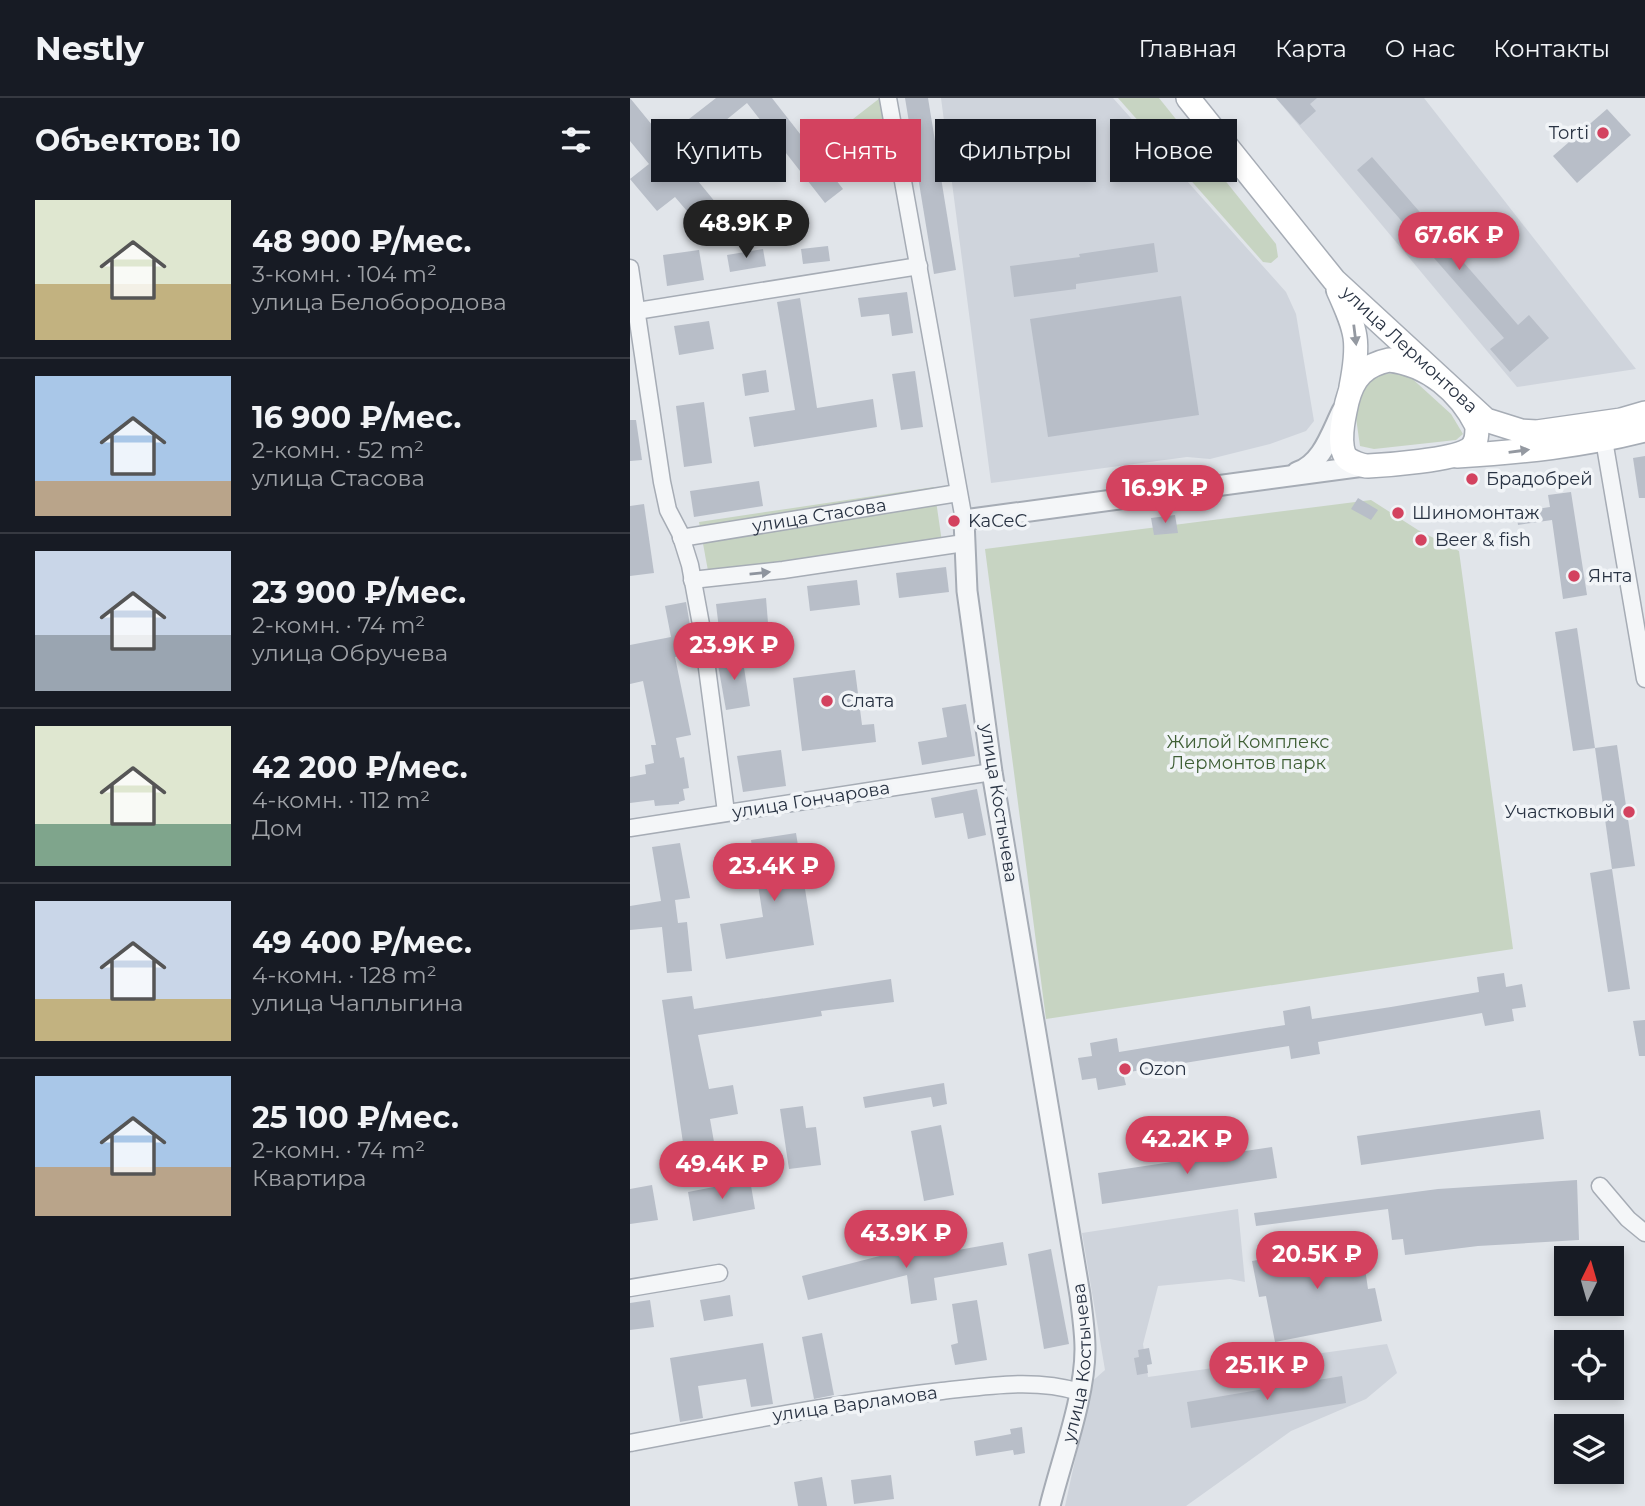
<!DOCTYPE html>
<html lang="ru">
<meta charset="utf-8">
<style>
:root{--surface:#171b24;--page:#242831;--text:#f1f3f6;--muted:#9ea1a6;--line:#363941;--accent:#d3425f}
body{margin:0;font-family:Montserrat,sans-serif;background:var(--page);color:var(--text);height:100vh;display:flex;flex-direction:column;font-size:26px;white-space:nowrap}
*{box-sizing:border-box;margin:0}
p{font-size:23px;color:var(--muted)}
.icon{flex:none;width:38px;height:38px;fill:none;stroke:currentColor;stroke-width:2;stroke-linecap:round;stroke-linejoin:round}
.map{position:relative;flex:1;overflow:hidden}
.panel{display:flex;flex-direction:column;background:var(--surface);width:630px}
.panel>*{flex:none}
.guide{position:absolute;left:21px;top:21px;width:665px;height:63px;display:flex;gap:14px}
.needle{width:46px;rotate:5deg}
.controls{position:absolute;left:924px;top:1148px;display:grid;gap:14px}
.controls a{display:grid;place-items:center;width:70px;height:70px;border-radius:0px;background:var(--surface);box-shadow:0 4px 10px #0003;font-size:35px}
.price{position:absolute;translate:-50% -60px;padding:0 16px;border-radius:24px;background:var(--accent);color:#fff;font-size:23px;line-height:46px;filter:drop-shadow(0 2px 4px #0008)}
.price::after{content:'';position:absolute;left:50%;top:42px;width:21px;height:16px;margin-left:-10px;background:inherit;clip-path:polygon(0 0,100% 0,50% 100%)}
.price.selected{background:#222;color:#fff}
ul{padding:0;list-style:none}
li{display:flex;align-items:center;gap:21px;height:175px;padding:0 35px}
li+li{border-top:2px solid var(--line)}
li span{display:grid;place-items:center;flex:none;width:196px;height:140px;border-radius:0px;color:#555}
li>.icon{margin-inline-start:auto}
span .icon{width:84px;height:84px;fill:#fffc;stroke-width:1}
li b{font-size:30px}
h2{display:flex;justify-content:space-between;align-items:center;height:84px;padding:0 35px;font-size:30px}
.tag{padding:0 24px;border-radius:0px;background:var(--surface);box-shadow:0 4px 10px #0003;font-size:24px;line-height:63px}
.tag.selected{background:var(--accent);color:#fff}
header{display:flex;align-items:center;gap:42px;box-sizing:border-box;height:98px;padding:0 35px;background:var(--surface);border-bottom:2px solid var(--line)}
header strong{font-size:33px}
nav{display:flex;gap:38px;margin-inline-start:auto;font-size:24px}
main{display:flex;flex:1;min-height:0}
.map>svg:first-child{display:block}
</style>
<header>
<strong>Nestly</strong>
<nav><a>Главная</a><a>Карта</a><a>О нас</a><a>Контакты</a></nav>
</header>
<main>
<section class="panel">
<h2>Объектов: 10<svg class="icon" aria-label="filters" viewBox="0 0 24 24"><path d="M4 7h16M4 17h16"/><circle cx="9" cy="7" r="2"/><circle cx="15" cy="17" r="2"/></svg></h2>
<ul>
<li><span style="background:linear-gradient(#dfe7d0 60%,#c2b280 0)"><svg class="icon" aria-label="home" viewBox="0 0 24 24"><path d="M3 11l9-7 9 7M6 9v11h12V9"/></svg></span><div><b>48 900 ₽/мес.</b><p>3-комн. · 104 m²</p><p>улица Белобородова</p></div></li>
<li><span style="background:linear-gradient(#a9c7e8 75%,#b9a48a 0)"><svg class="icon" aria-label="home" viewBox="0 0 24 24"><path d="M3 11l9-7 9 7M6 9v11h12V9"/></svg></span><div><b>16 900 ₽/мес.</b><p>2-комн. · 52 m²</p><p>улица Стасова</p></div></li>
<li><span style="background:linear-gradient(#c9d6e8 60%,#9aa5b1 0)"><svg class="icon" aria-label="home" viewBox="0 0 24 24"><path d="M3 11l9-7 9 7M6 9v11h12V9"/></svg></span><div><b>23 900 ₽/мес.</b><p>2-комн. · 74 m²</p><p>улица Обручева</p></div></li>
<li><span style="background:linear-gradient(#dfe7d0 70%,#7fa58c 0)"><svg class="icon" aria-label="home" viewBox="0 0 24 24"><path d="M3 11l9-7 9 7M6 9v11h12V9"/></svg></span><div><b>42 200 ₽/мес.</b><p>4-комн. · 112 m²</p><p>Дом</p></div></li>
<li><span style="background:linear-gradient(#c9d6e8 70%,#c2b280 0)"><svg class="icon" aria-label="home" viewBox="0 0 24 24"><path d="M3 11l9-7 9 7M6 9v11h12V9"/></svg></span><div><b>49 400 ₽/мес.</b><p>4-комн. · 128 m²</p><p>улица Чаплыгина</p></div></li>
<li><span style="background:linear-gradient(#a9c7e8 65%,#b9a48a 0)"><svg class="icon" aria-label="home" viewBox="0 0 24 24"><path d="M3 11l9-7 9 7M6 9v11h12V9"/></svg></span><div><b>25 100 ₽/мес.</b><p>2-комн. · 74 m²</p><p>Квартира</p></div></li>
</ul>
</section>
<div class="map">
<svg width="1015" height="1408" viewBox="0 0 1015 1408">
<rect width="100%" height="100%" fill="#e1e5ea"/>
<g fill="#cfd4dc">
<polygon points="311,0 483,0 656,194 666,216 684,323 676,333 640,346 580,361 557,359 361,385"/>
<polygon points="646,0 794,0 1006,271 887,289"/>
<polygon points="608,1111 615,1184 600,1181 528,1188 513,1246 518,1279 757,1246 767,1275 736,1301 661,1333 556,1408 435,1408 460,1293 459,1286 475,1272 452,1135"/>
</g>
<g fill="#c7d4c2">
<polygon points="250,0 258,0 266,48 238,57 214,28"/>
<polygon points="488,0 529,0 646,146 648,159 641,165 633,164"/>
<polygon points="744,275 777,276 821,316 833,336 826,342 744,351 730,348 724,306"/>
<polygon points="304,389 313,451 81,489 69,424"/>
<polygon points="741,402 788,432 829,453 883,851 416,921 355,451"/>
</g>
<g fill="#b8bec8">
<polygon points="0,0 95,116 74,133 45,99 27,113 0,81 19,66 0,43"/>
<polygon points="86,0 142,0 213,91 195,105 117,5 74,40 59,21"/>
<polygon points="275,0 298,0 326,172 304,176"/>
<polygon points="646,0 687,0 680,6 686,13 670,27"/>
<polygon points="977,11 1001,37 947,85 923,58"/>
<polygon points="742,59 888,227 899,217 919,240 880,274 860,251 874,240 727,72"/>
<polygon points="524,145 528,174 446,186 446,191 384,199 380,168 450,159 449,156"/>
<polygon points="198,148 200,163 173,166 171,151"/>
<polygon points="133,151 136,168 100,174 97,157"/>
<polygon points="69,152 74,182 37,188 33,157"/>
<polygon points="277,194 283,235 262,238 259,216 231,219 228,200"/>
<polygon points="551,198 569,317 418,339 400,221"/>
<polygon points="170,200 187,310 243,301 247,329 124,349 119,319 165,312 147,204"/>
<polygon points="79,223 84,251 49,257 44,228"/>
<polygon points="136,272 139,294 115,298 112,276"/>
<polygon points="285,273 293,329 271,332 262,276"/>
<polygon points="74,304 82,365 54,369 46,308"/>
<polygon points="0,322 6,322 12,362 0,363"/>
<polygon points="1015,358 1015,400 1009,400 1003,360"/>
<polygon points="129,383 133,408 64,419 60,393"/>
<polygon points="941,394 957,497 933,501 922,422 888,427 886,414 920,409 918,397"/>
<polygon points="728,400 748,412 741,422 721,411"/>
<polygon points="14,406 24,475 0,478 0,408"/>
<polygon points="545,417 548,435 524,437 521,420"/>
<polygon points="316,469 319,494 269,500 266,475"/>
<polygon points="227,482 230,507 180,513 177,488"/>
<polygon points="136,500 138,525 89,531 86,506"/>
<polygon points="56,504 65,556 45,559 61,637 46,640 50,660 54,659 59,690 53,691 55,702 49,704 49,706 25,708 24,702 0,705 0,679 16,676 15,667 24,665 21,647 26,647 13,583 0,586 0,547 41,539 35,508"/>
<polygon points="947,530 965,650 943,653 925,534"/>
<polygon points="112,557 120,608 96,612 87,561"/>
<polygon points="225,572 232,627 244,626 246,644 172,653 163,580"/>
<polygon points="336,606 345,658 292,667 288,644 317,639 312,610"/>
<polygon points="987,647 1005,768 982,771 965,650"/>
<polygon points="151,652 156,688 113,694 107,658"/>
<polygon points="347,691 356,737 338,741 333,715 305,720 301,700"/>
<polygon points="166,735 184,847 96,861 90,826 133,819 121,742"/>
<polygon points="50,745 60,800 45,802 48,825 57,824 62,873 37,875 32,829 0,832 0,808 31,803 22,749"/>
<polygon points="982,771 1000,891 978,894 960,775"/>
<polygon points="874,875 876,889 892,886 896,909 882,911 884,923 855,928 852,915 688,944 690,956 661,961 659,948 493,975 496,987 468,992 466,980 452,982 448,960 462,958 460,945 487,940 489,954 655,927 653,913 680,908 682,921 761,909 849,894 847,879"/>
<polygon points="261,881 264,904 191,913 192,918 68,937 79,991 103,987 108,1016 80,1021 88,1067 57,1072 32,902 62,898 64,911"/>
<polygon points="1015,922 1015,958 1009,958 1003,923"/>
<polygon points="314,985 317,1006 303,1009 301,999 235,1010 233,999"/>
<polygon points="173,1008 176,1030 186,1029 191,1067 159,1071 150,1011"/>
<polygon points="910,1012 914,1041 731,1067 727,1038"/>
<polygon points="311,1027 324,1097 294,1103 281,1033"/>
<polygon points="642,1049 647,1080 472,1106 468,1075"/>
<polygon points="120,1082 125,1111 63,1123 58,1094"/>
<polygon points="947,1082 949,1142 848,1148 775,1157 773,1141 762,1142 758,1111 626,1128 624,1115 808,1091"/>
<polygon points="22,1087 28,1122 0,1126 0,1091"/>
<polygon points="731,1143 738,1191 745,1190 752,1223 645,1244 636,1198 629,1199 622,1163"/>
<polygon points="299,1144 300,1157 373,1144 377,1167 304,1180 307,1202 281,1206 277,1177 178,1202 172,1178 273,1152 272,1148"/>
<polygon points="421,1151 439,1246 414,1251 398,1156"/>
<polygon points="100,1197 103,1218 74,1223 70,1202"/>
<polygon points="20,1202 24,1229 0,1232 0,1205"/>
<polygon points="347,1202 357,1262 325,1267 321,1247 328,1245 322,1206"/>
<polygon points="192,1235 204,1297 184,1301 172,1239"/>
<polygon points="133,1245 143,1306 121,1309 116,1281 68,1288 73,1320 50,1324 40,1260"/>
<polygon points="519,1250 522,1266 517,1267 518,1275 507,1277 504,1260 509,1259 508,1252"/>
<polygon points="712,1278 716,1305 561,1330 557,1304"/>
<polygon points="392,1329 395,1355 384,1357 383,1352 346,1358 344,1343 381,1336 380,1331"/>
<polygon points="261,1377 264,1401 224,1406 221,1382"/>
<polygon points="192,1379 197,1408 168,1408 164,1384"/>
</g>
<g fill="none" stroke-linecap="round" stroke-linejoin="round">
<defs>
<g id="minor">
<polyline points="258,0 334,422"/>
<polyline points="0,170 32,384 38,412 50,435 60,467 72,532 96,714"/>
<polyline points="0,214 289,168"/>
<polyline points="974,342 1015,581"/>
<path id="s1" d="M 51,440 L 328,395"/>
<polyline points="62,482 153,472 334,445"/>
<polyline points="0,730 362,674"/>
<polyline points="970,1088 998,1121 1015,1135"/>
<polyline points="0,1190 89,1175"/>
<path d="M 0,1345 C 104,1325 207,1305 312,1293 C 358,1288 405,1280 450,1294"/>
</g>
<g id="tertiary">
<path d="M 667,374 C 692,366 701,335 712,313"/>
<path id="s2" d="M 420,1408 C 432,1360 455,1299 455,1251 C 455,1233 452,1214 450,1197 L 362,674 L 337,493 L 334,422 L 734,368"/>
</g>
<g id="secondary">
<path id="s3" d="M 558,0 L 704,182 L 856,322 L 891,333 L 907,334 L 991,322 L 1015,315"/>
<path d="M 708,192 C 727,234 730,243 721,289"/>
<path d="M 759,262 C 798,266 830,294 847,328 C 847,337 847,347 838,352 C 822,362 758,367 738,368 C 732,368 722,364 718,361 C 706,351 714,317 717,304 C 723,279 735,267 759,262 Z"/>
<path d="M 827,358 C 890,354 953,348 1015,332"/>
</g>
</defs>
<use href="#minor" stroke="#a6acb5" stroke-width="19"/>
<use href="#tertiary" stroke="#a6acb5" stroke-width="23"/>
<use href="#secondary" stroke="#a6acb5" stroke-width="26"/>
<use href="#minor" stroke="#f4f6f8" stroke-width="16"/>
<use href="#tertiary" stroke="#f4f6f8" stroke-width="19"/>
<use href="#secondary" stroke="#fff" stroke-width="23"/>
</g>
<defs><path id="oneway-solid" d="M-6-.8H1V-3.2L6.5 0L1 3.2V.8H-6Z" transform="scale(1.75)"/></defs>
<g fill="#9499a1">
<use href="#oneway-solid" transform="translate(725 237) rotate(83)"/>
<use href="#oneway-solid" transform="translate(889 353) rotate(-8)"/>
</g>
<use fill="#8e949e" href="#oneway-solid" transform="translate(130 475) rotate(-6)"/>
<g fill="#d3425f" stroke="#f1f4f7" stroke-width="2.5">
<circle cx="973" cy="35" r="7"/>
<circle cx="842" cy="381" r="7"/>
<circle cx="768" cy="415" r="7"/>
<circle cx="324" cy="423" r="7"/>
<circle cx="791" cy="442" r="7"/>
<circle cx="944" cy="478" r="7"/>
<circle cx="197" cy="603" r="7"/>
<circle cx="999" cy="714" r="7"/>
<circle cx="495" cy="971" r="7"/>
</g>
<g text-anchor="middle" stroke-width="7" stroke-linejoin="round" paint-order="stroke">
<g font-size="18" fill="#293343" stroke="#f1f4f7" text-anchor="start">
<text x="959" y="41" text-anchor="end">Torti</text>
<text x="856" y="387">Брадобрей</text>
<text x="782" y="421">Шиномонтаж</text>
<text x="338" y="429">KaCeC</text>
<text x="805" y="448">Beer &amp; fish</text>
<text x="958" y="484">Янта</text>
<text x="211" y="609">Слата</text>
<text x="985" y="720" text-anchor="end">Участковый</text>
<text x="509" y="977">Ozon</text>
</g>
<g font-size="18" fill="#293343" stroke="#f1f4f7">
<text dy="6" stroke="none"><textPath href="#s3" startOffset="336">улица Лермонтова</textPath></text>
<text dy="6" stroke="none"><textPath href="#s1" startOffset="140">улица Стасова</textPath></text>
<text transform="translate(181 702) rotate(-9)" y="6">улица Гончарова</text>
<text transform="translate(369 705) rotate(81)" y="6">улица Костычева</text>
<text dy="6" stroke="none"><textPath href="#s2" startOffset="147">улица Костычева</textPath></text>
<text transform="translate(225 1306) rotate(-8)" y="6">улица Варламова</text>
</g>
<g font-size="18" fill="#3f5f35" stroke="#f1f4f7">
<text x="618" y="650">Жилой Комплекс<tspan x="618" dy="21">Лермонтов парк</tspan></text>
</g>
</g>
</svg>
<div class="controls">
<a><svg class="needle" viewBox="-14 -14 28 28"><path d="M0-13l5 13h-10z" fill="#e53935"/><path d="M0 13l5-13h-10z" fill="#9ea1a6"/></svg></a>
<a><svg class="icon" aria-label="locate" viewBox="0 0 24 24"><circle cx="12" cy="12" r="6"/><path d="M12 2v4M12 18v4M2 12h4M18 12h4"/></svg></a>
<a><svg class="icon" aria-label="layers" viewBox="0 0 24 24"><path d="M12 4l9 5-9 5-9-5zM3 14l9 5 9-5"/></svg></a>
</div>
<b class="price selected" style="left:116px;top:162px">48.9K ₽</b>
<b class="price" style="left:829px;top:174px">67.6K ₽</b>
<b class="price" style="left:535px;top:427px">16.9K ₽</b>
<b class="price" style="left:104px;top:584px">23.9K ₽</b>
<b class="price" style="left:144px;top:805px">23.4K ₽</b>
<b class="price" style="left:557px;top:1078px">42.2K ₽</b>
<b class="price" style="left:92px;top:1103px">49.4K ₽</b>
<b class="price" style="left:276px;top:1172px">43.9K ₽</b>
<b class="price" style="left:687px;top:1193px">20.5K ₽</b>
<b class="price" style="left:637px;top:1304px">25.1K ₽</b>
<div class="guide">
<a class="tag">Купить</a>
<a class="tag selected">Снять</a>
<a class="tag">Фильтры</a>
<a class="tag">Новое</a>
</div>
</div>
</main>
